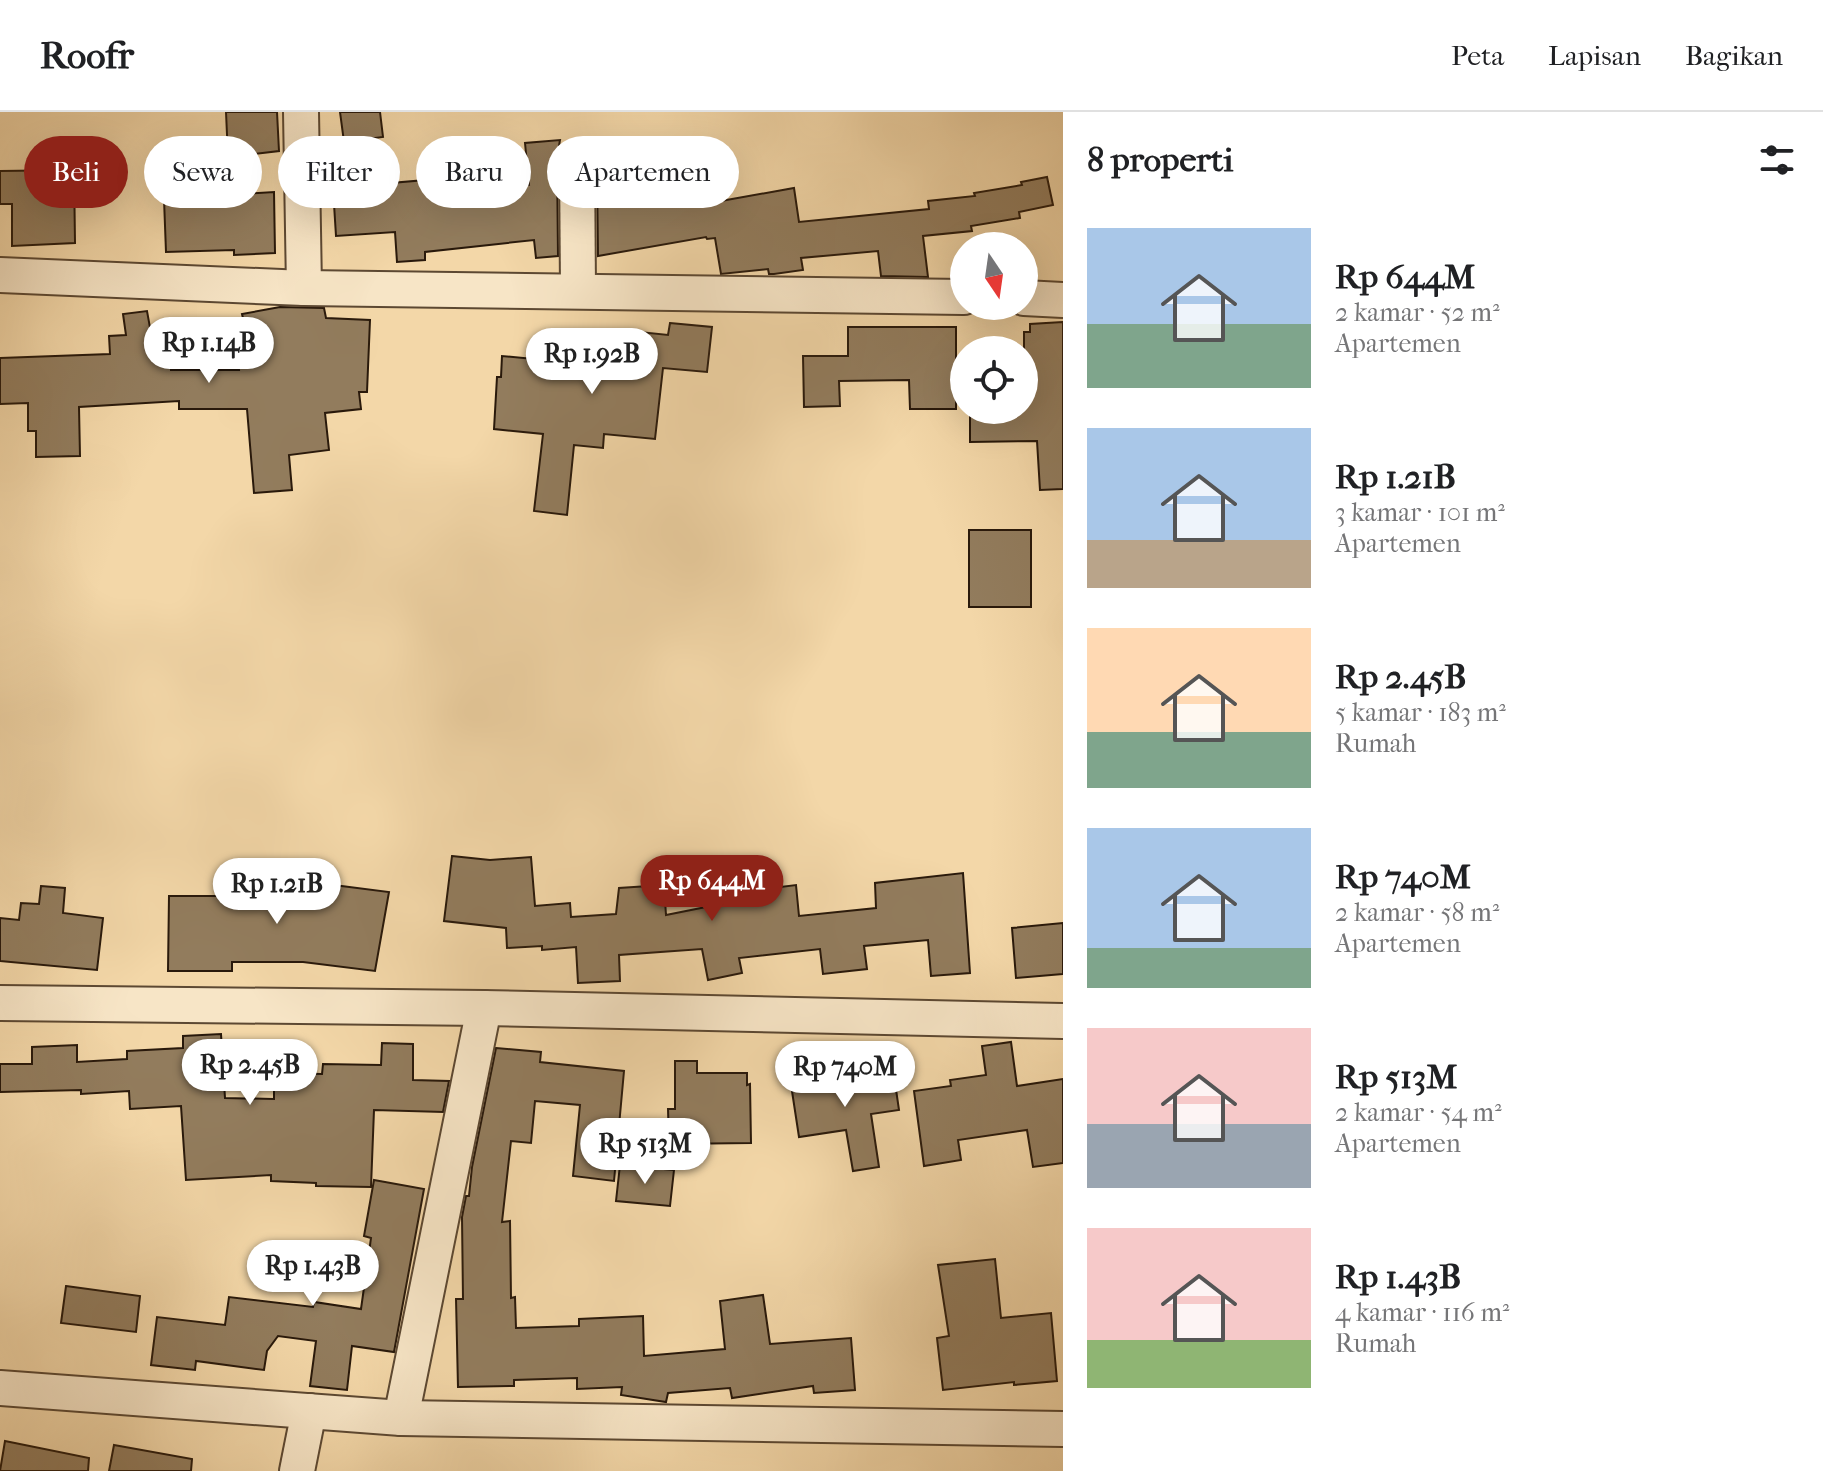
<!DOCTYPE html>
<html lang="id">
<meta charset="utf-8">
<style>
:root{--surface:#fff;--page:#f6f6f6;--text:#202124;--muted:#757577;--line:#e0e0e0;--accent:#8f2418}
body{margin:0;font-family:"IM FELL French Canon",serif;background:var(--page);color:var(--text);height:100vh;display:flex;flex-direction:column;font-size:30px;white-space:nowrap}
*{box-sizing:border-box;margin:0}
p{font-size:26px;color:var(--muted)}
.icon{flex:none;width:44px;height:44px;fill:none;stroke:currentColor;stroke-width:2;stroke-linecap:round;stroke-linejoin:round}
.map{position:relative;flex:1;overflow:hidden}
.sheet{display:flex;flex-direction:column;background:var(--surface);width:760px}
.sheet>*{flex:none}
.top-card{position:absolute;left:24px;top:24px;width:760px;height:72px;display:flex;gap:16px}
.needle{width:52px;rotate:167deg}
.tools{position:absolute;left:950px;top:120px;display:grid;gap:16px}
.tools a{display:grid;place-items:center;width:88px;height:88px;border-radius:50%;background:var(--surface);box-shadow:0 8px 32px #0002;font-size:40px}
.price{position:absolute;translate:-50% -68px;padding:0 18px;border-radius:28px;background:#fff;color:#222;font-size:26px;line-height:52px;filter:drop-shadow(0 2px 4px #0008)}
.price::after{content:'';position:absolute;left:50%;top:48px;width:24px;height:18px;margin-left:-12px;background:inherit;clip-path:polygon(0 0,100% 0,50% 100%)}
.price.selected{background:var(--accent);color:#fff}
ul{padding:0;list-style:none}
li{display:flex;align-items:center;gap:24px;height:200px;padding:0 24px}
li span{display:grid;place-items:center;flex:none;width:224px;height:160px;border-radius:0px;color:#555}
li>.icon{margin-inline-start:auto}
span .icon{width:96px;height:96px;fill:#fffc;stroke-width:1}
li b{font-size:34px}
h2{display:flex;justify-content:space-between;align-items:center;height:96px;padding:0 24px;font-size:34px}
.pill{padding:0 28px;border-radius:36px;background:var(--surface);box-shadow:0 8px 32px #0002;font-size:28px;line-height:72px}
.pill.selected{background:var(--accent);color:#fff}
header{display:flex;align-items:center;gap:48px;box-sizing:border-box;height:112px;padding:0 40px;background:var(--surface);border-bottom:2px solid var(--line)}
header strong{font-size:38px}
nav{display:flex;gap:44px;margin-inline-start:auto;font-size:28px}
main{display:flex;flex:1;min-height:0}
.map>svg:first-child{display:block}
</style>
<header>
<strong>Roofr</strong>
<nav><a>Peta</a><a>Lapisan</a><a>Bagikan</a></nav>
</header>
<main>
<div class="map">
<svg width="1063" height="1359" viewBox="0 0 1063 1359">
<rect width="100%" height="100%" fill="#f3d7a8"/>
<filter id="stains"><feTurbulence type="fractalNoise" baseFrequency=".0025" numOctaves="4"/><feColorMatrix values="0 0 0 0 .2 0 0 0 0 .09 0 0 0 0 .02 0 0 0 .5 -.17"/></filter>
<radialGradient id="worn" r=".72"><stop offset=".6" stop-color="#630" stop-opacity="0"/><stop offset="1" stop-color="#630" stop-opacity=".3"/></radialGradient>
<g fill="#927c5d" stroke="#29190b" stroke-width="2">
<polygon points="226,0 277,0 279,39 228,45"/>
<polygon points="340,0 380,0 383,25 344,30"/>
<polygon points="560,28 557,46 558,144 536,146 534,128 425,140 425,148 397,150 395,120 336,124 333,76 425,68 423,44 457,42 461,75 473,74 473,80 529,73 525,31"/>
<polygon points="633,53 638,86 690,77 693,94 794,76 799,110 929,97 928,89 975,84 974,81 1022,73 1021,70 1047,65 1053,93 1019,100 1020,106 971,114 972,119 923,124 928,165 881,164 878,139 801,146 803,158 774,162 769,162 768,157 721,162 715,126 707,127 706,125 598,144 597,60"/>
<polygon points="74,58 75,131 12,134 12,92 0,92 0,59"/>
<polygon points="274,80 275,141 234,143 234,138 166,140 164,87"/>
<polygon points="280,195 324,196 326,206 370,208 367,280 359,280 361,297 325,301 329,338 289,343 292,378 254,381 247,297 179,297 179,289 79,295 80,344 36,345 36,319 28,319 28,291 0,292 0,246 110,242 109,224 126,223 123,202 147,199 155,243 170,242 171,258 239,258 235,228 248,227 242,202"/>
<polygon points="1063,210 1063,377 1040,378 1037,329 970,330 970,299 1024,298 1024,220 1030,220 1030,212"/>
<polygon points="670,211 712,215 707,260 663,256 655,327 604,322 603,336 574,333 567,403 534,399 543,322 494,317 497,265 501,265 502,244 554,249 558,219 620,227 621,218 668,223"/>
<polygon points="848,215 956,215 956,297 910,297 909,268 839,269 840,294 804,295 803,244 848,244"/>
<rect x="969" y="418" width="62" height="77"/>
<polygon points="452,744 490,748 531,745 535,794 570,791 571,805 616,802 619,776 664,773 666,803 756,785 755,778 796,773 799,804 876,796 875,771 963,761 970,861 931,864 928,828 864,834 867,857 823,862 820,837 739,846 742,861 708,868 702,837 619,843 620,869 578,871 576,835 542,838 542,834 507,836 506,816 444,809"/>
<polygon points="249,764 295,764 295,768 389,780 375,859 303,850 232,850 232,859 168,859 169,784 249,784"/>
<polygon points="41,774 65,776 63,801 103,806 97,858 0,849 0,806 19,808 21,791 39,792"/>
<polygon points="1063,811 1063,862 1016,866 1012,816"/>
<polygon points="221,922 225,986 274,987 274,961 322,962 323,952 381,953 382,931 413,932 413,968 449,969 443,1000 374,998 371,1075 316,1074 316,1071 271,1069 271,1063 186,1068 181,994 130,997 129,979 81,982 81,978 0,980 0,952 32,952 32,935 77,933 77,950 127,947 127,939 183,936 183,924"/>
<polygon points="1011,930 1017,974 1063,967 1063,1051 1033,1055 1027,1018 958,1028 961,1048 924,1054 914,979 951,974 950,968 986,963 982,934"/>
<polygon points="496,936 541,940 540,950 624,959 614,1069 573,1064 580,993 535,989 531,1031 511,1029 502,1110 510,1109 511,1186 515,1185 516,1216 579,1214 579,1207 643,1204 644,1244 725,1237 720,1189 763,1183 770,1232 851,1226 855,1278 814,1281 813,1274 732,1286 730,1276 668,1281 666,1290 621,1283 622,1275 577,1277 577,1266 514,1268 514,1274 458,1275 456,1187 463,1187 462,1105 466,1084 469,1084 472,1055"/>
<polygon points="675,949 697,949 697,961 747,961 747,973 750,972 751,1031 669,1032 668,997 675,997"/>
<polygon points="893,957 899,998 871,1002 879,1055 853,1059 846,1018 799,1025 790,966 826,961 827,964 853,960 853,963"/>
<polygon points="620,1053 674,1058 670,1094 616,1089"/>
<polygon points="374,1068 424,1077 394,1240 352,1234 347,1278 310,1274 316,1229 278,1224 267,1239 264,1258 196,1249 195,1258 151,1253 157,1205 225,1213 229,1185 313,1195 314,1190 361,1197 371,1126 364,1124"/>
<polygon points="995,1147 1001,1206 1051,1201 1057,1269 1014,1273 1014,1270 943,1278 937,1226 949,1224 938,1153"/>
<polygon points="66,1174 140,1184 136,1220 61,1211"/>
<polygon points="5,1329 89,1346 88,1359 0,1359"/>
<polygon points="114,1333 192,1347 191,1359 109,1359"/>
</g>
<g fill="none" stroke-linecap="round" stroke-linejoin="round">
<defs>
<g id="street">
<polyline points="301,0 304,176"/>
<polyline points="577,46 578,178"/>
<polyline points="0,163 304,176 964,185"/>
<polyline points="1024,186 1063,188"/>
<polyline points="0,891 484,896 1063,909"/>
<polyline points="0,1276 401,1306 1063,1317"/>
<polyline points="401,1306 484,896"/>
<polyline points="297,1359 309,1299"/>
</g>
</defs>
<use href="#street" stroke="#5c4832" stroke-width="38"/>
<use href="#street" stroke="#f7e5c6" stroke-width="34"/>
</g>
<rect width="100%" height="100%" filter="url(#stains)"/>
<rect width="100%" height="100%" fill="url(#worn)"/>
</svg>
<div class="tools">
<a><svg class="needle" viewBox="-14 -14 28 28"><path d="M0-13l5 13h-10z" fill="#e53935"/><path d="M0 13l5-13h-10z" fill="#757577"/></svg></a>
<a><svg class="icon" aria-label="locate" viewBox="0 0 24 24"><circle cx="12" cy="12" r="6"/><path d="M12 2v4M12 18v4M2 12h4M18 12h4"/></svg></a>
</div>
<b class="price" style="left:209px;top:273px">Rp 1.14B</b>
<b class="price" style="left:592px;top:284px">Rp 1.92B</b>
<b class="price selected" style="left:712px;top:811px">Rp 644M</b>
<b class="price" style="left:277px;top:814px">Rp 1.21B</b>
<b class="price" style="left:250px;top:995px">Rp 2.45B</b>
<b class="price" style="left:845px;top:997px">Rp 740M</b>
<b class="price" style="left:645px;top:1074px">Rp 513M</b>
<b class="price" style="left:313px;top:1196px">Rp 1.43B</b>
<div class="top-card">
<a class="pill selected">Beli</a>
<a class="pill">Sewa</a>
<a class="pill">Filter</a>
<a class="pill">Baru</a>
<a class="pill">Apartemen</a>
</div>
</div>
<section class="sheet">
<h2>8 properti<svg class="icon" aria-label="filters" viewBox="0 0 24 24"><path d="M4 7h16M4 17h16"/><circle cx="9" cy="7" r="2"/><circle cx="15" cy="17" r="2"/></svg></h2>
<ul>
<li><span style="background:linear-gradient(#a9c7e8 60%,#7fa58c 0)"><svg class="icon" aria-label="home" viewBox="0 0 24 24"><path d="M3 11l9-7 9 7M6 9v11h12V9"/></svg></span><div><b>Rp 644M</b><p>2 kamar · 52 m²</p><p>Apartemen</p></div></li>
<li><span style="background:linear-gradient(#a9c7e8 70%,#b9a48a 0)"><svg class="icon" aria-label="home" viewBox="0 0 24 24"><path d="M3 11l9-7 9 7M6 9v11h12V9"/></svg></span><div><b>Rp 1.21B</b><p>3 kamar · 101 m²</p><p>Apartemen</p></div></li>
<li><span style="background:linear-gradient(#ffd9b3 65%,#7fa58c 0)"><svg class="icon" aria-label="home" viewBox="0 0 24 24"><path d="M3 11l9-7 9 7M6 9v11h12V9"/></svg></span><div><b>Rp 2.45B</b><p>5 kamar · 183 m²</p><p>Rumah</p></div></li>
<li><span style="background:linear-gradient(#a9c7e8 75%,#7fa58c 0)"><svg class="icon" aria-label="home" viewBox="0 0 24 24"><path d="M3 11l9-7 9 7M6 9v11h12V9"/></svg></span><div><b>Rp 740M</b><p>2 kamar · 58 m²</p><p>Apartemen</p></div></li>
<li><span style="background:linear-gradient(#f6c9c9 60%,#9aa5b1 0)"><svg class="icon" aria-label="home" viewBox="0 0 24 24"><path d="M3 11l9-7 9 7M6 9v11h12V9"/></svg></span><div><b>Rp 513M</b><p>2 kamar · 54 m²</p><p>Apartemen</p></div></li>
<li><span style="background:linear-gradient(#f6c9c9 70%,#8fb573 0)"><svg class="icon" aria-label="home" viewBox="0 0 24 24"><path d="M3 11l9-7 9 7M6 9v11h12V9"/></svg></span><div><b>Rp 1.43B</b><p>4 kamar · 116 m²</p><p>Rumah</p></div></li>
</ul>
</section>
</main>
